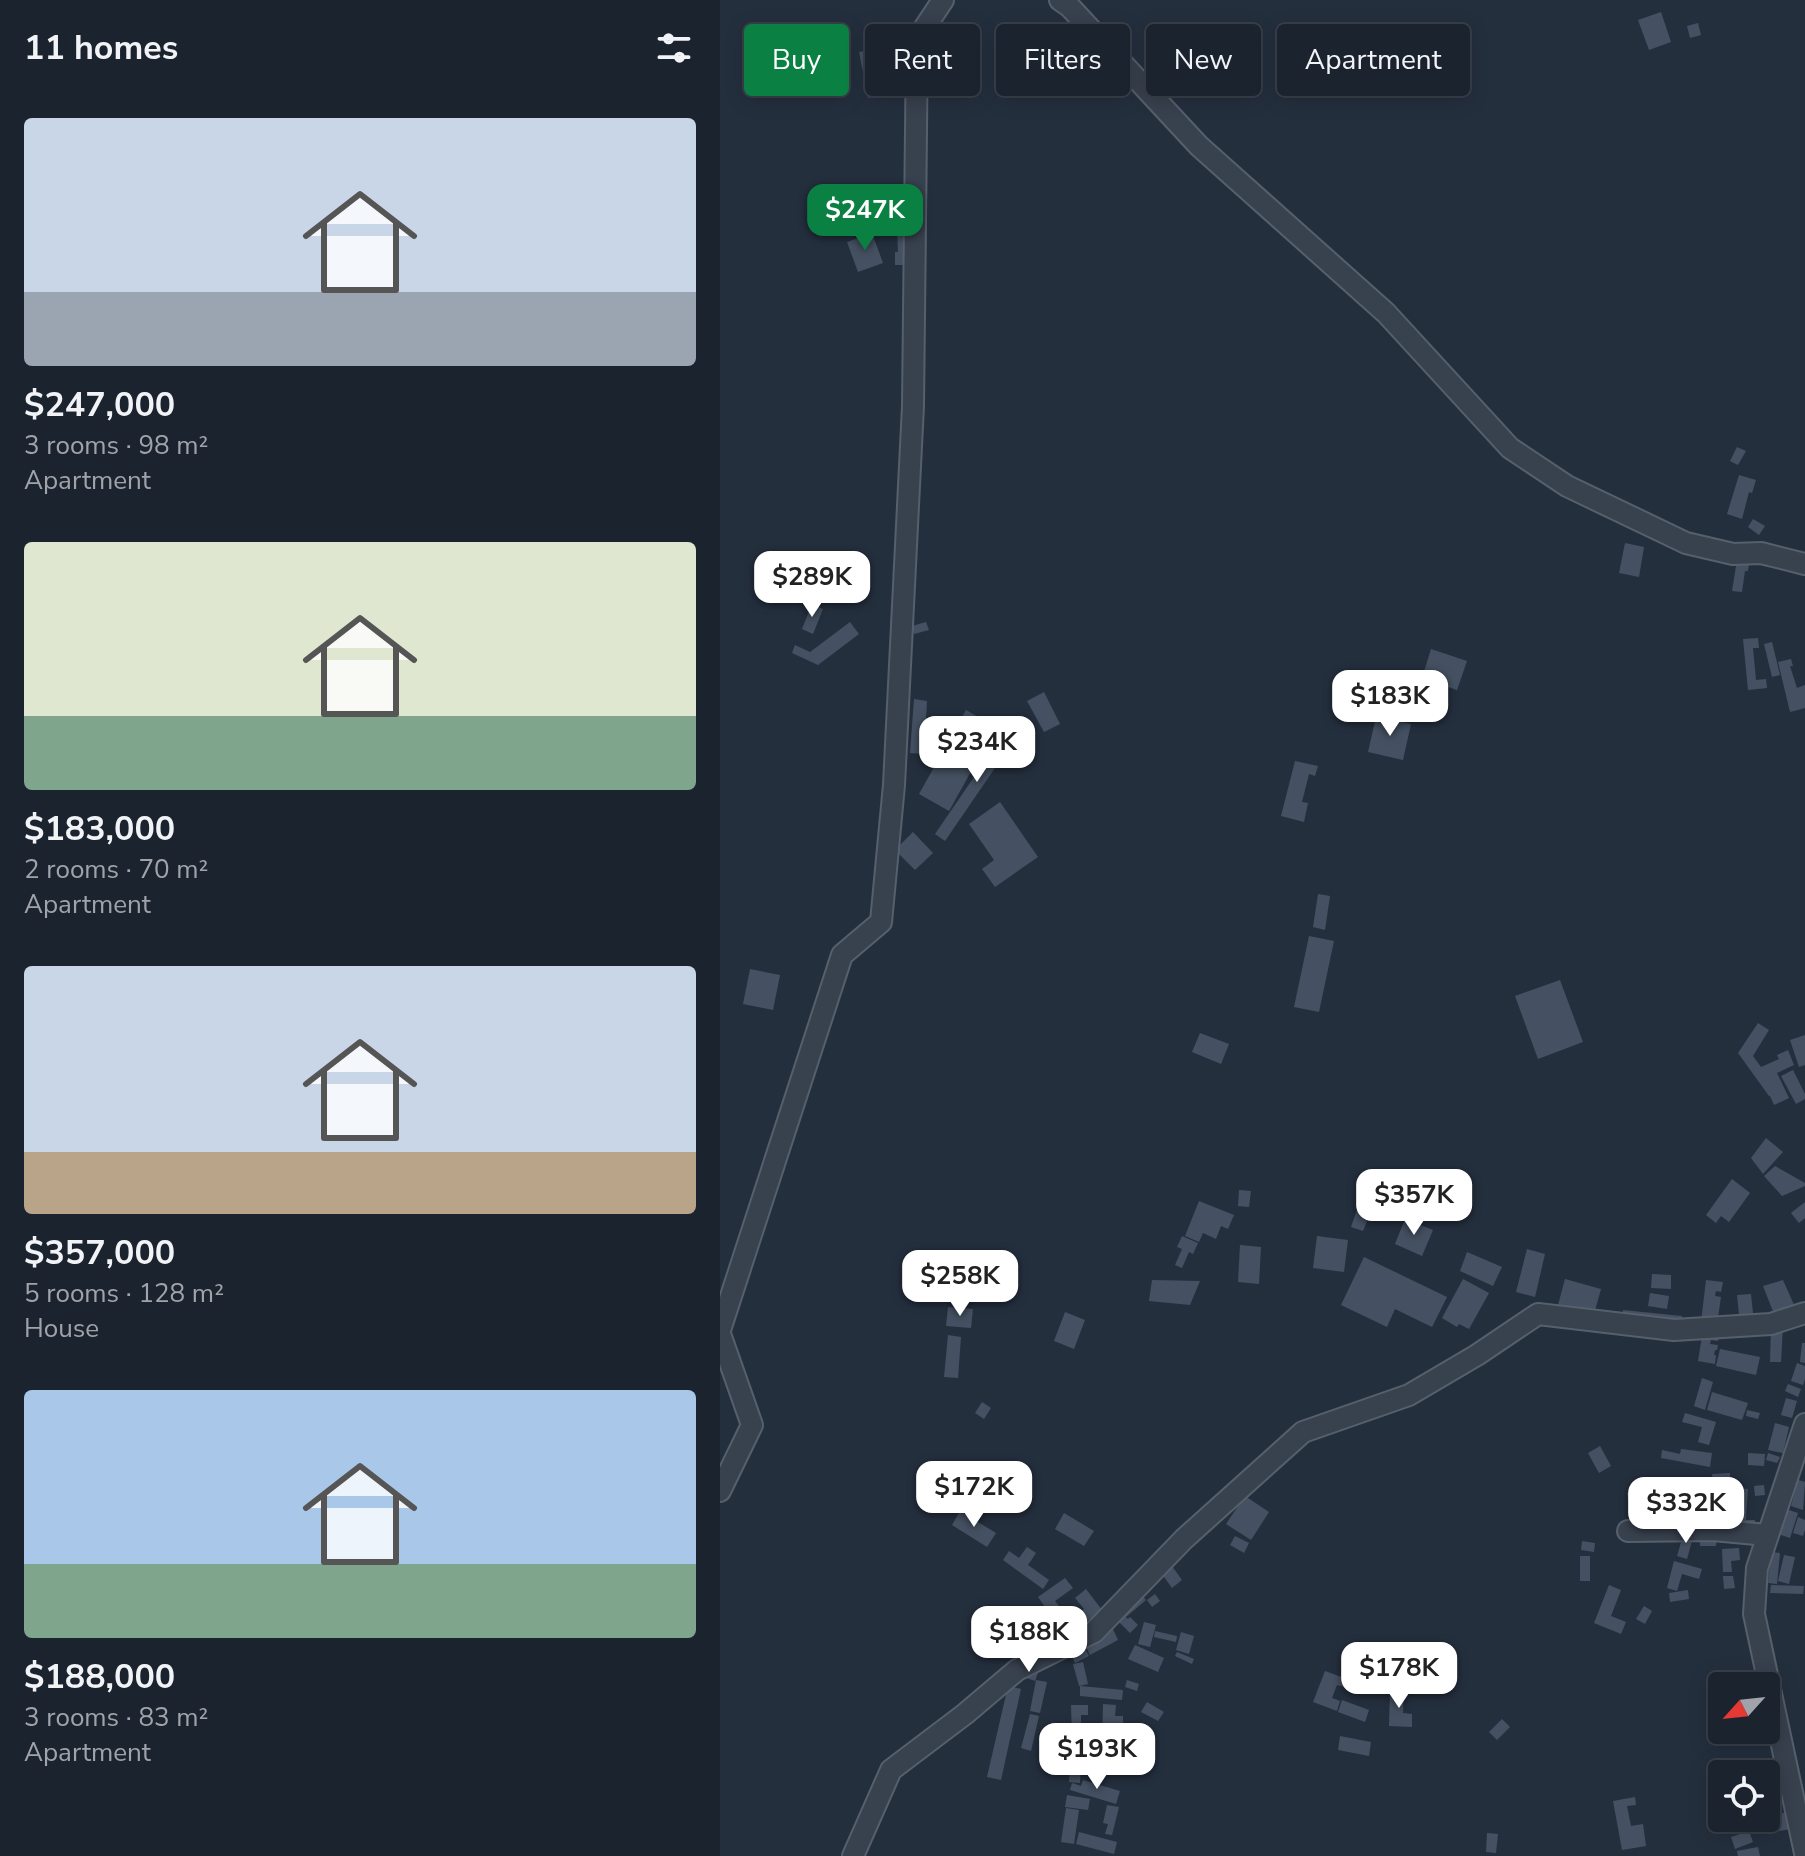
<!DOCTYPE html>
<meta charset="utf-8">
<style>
:root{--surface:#1b232e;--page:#242b36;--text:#f1f3f6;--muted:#a0a4aa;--line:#39404a;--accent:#0b8043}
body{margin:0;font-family:"Nunito Sans",sans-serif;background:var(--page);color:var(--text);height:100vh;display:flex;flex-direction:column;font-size:30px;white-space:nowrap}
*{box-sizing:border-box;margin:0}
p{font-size:26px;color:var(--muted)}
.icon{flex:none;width:44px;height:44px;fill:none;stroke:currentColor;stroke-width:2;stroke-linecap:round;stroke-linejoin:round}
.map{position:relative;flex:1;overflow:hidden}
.drawer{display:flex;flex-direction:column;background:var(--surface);width:720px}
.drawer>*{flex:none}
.guide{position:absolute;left:24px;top:24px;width:760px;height:72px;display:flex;gap:16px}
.needle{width:52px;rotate:243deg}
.controls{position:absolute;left:988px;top:1672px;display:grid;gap:16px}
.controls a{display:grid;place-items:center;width:72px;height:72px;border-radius:8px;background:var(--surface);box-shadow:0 4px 20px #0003,0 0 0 2px var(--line);font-size:40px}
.price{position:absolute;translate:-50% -68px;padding:0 18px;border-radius:16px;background:#fff;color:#222;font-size:26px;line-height:52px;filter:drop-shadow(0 2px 4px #0008)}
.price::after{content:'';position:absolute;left:50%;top:48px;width:24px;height:18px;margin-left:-12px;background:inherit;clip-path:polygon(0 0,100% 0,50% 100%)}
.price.active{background:var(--accent);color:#fff}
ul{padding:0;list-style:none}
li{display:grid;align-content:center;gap:16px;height:424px;padding:0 24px}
li span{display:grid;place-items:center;height:248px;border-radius:8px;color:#555}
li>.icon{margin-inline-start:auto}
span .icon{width:144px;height:144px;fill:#fffc;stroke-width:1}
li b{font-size:34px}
h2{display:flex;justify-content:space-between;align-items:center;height:96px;padding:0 24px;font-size:34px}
.tag{padding:0 28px;border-radius:8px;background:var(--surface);box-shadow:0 4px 20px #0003,0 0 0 2px var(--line);font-size:28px;line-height:72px}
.tag.active{background:var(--accent);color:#fff}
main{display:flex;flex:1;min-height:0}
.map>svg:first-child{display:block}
</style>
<main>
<section class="drawer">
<h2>11 homes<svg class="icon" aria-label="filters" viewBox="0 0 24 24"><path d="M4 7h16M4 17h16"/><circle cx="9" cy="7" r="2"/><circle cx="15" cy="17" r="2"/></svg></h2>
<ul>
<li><span style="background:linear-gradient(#c9d6e8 70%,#9aa5b1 0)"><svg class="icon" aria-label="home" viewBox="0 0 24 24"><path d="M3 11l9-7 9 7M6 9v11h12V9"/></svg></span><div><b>$247,000</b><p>3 rooms · 98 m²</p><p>Apartment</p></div></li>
<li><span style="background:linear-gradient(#dfe7d0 70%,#7fa58c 0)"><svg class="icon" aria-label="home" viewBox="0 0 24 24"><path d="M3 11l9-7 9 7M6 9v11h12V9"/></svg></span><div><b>$183,000</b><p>2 rooms · 70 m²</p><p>Apartment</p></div></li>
<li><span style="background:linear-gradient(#c9d6e8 75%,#b9a48a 0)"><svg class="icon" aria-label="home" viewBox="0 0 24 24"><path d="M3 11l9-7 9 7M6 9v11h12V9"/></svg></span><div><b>$357,000</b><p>5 rooms · 128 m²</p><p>House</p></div></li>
<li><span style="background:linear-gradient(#a9c7e8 70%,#7fa58c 0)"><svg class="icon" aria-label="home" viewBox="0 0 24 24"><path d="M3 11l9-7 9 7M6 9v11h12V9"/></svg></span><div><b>$188,000</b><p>3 rooms · 83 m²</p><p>Apartment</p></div></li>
</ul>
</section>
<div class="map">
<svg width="1085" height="1856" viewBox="0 0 1085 1856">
<rect width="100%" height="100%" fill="#242f3e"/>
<g fill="#455162">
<polygon points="941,12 951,42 929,50 918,20"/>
<polygon points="350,20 375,55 353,71 328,37"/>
<polygon points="978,23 981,35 970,38 967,26"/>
<polygon points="159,48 161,59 154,60 157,79 165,77 167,88 184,84 186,91 148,98 139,52"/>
<polygon points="183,48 185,66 177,67 175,49"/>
<polygon points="386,51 414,82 406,88 378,58"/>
<polygon points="189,228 190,265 175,265 175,252 178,252 177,229"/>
<polygon points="152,233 163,263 138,272 127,242"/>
<polygon points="1017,447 1026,451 1018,465 1010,461"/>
<polygon points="1019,475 1036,480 1032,493 1029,492 1022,519 1007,514"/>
<polygon points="1033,519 1045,526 1039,535 1028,527"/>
<polygon points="905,543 924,547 919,577 899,573"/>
<polygon points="1017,560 1029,562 1028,571 1025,571 1022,592 1012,591"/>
<polygon points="92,604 103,609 93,634 82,629"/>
<polygon points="130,622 139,634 98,665 72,653 75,645 90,652"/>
<polygon points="206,622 209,630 194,634 192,626"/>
<polygon points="1038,638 1039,648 1033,648 1036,680 1046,679 1047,688 1028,690 1023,639"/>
<polygon points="1052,642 1060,675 1052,677 1044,644"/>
<polygon points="711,649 747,661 737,690 702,678"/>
<polygon points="1071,659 1073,666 1070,666 1077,688 1085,685 1085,708 1070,712 1058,662"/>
<polygon points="324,692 340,724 324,732 307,701"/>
<polygon points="194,699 207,701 204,754 190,753"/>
<polygon points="246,710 276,727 229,811 199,794"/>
<polygon points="656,717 691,724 683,760 648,752"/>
<polygon points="289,726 299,733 225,841 215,834"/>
<polygon points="575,761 598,766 595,776 589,774 582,802 588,803 584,822 561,816"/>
<polygon points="280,802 318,857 275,887 262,869 274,860 249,824"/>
<polygon points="193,832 213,853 195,870 175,850"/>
<polygon points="598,894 610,896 605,930 593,927"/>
<polygon points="589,936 614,941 599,1012 574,1007"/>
<polygon points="30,969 60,975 53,1010 23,1004"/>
<polygon points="840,980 863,1042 818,1059 795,996"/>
<polygon points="1038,1023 1049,1030 1033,1056 1041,1067 1059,1059 1057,1055 1068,1050 1074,1065 1057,1073 1069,1098 1054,1105 1050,1096 1049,1096 1018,1053"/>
<polygon points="480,1033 509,1044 501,1064 472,1052"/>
<polygon points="1085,1035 1085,1065 1079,1067 1070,1040"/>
<polygon points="1073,1070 1085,1094 1085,1099 1076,1104 1061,1076"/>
<polygon points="1046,1138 1063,1152 1043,1174 1031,1158"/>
<polygon points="1055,1166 1085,1183 1085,1186 1062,1196 1044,1176"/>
<polygon points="1012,1179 1030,1193 1009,1222 1001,1216 996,1223 986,1215"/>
<polygon points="519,1190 531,1191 529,1207 518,1206"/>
<polygon points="479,1201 514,1215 508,1229 501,1226 496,1239 483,1233 479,1242 465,1236"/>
<polygon points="1085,1202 1085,1218 1079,1223 1071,1213"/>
<polygon points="639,1204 652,1209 643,1231 631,1227"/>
<polygon points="685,1219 713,1230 702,1256 675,1244"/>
<polygon points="462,1236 478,1243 473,1254 469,1252 462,1268 455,1265 462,1249 457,1247"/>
<polygon points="597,1236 628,1240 624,1272 593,1268"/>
<polygon points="520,1245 541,1247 539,1284 518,1282"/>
<polygon points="807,1249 825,1254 815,1297 796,1292"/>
<polygon points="747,1252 782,1267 773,1286 740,1271"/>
<polygon points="644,1257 727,1297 712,1327 675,1309 667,1327 621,1305"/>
<rect x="259" y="1263" width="16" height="35"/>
<polygon points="932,1274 951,1275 951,1289 931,1288"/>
<polygon points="743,1279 769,1293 749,1329 739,1324 737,1327 722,1318"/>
<polygon points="845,1279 881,1289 874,1314 838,1305"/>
<polygon points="432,1280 480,1281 470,1305 429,1301"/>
<polygon points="986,1280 1003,1282 1001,1292 996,1291 995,1296 1001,1297 997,1324 981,1322"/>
<polygon points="1063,1280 1075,1307 1056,1319 1043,1286"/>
<polygon points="930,1293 949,1296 947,1309 928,1306"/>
<polygon points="1031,1294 1034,1323 1020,1324 1017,1295"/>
<polygon points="228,1307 253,1309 251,1328 226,1326"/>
<polygon points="903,1310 962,1316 961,1328 902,1322"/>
<polygon points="345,1312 365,1320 354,1349 334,1341"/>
<polygon points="1051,1326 1063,1326 1061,1362 1050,1362"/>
<polygon points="983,1330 1000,1332 998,1341 991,1340 990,1344 998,1345 997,1350 995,1350 994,1355 996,1355 995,1364 978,1361"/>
<polygon points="228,1335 241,1337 238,1378 224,1377"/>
<polygon points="1082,1343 1085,1343 1085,1363 1080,1362"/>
<polygon points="1000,1349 1040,1357 1036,1375 996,1366"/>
<polygon points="1077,1363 1085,1366 1085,1379 1083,1385 1071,1381"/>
<polygon points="982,1378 993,1382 985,1410 974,1406"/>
<polygon points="1068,1384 1081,1389 1078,1397 1065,1391"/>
<polygon points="992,1392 1028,1403 1022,1420 987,1410"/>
<polygon points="1066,1398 1077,1401 1072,1418 1061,1415"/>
<polygon points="262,1402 271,1408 264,1419 255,1413"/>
<polygon points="1027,1410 1040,1413 1038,1419 1026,1416"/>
<polygon points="965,1413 996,1422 989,1445 978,1442 982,1427 962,1422"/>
<polygon points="1055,1423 1069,1427 1063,1453 1048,1450"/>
<polygon points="880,1446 891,1466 879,1473 868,1453"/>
<polygon points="961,1449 992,1453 990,1467 941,1458 942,1450 960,1454"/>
<polygon points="1028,1453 1045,1454 1044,1466 1028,1465"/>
<polygon points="1048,1453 1060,1457 1057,1463 1046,1460"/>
<polygon points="250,1470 268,1475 259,1506 241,1501"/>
<polygon points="1010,1473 1010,1483 993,1484 992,1474"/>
<polygon points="1078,1480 1085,1482 1083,1510 1071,1506"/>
<polygon points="1044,1485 1045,1495 1035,1496 1034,1486"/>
<polygon points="1014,1488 1028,1489 1026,1520 1035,1520 1034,1530 1011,1529"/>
<polygon points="926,1490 932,1523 912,1526 907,1493"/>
<rect x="970" y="1495" width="11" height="12"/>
<polygon points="525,1496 549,1512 531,1540 506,1524"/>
<polygon points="1066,1509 1078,1513 1070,1538 1058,1534"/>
<polygon points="240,1511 276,1533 267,1547 232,1525"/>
<polygon points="944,1512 965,1512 965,1525 944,1526"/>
<polygon points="344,1513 374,1531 364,1546 335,1529"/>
<polygon points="975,1515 998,1516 998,1527 974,1526"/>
<polygon points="1078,1517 1085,1520 1085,1530 1083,1536 1073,1533"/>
<polygon points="964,1532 974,1534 967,1559 957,1556"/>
<polygon points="977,1534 997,1536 996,1546 980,1546 980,1542 976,1542"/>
<polygon points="515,1536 529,1543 524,1553 510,1545"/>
<polygon points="862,1541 875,1543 874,1552 861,1550"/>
<polygon points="307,1547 316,1553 308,1565 329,1580 323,1589 283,1560 289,1551 299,1558"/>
<polygon points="1019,1548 1020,1560 1011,1561 1012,1572 1003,1572 1002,1549"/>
<polygon points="1051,1552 1060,1553 1057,1584 1048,1583"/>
<polygon points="1064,1555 1075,1557 1069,1584 1058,1581"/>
<rect x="860" y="1556" width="10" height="25"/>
<polygon points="954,1561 982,1569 979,1579 962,1574 957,1591 947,1588"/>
<polygon points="449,1562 462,1580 452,1588 439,1570"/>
<polygon points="1003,1576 1013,1576 1015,1588 1004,1589"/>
<polygon points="345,1578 353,1588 335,1601 339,1606 329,1613 318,1597"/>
<polygon points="889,1585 901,1590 891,1616 906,1622 901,1634 874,1623"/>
<polygon points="1051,1585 1084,1586 1083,1594 1050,1593"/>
<polygon points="366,1589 382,1610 344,1639 337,1630 364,1609 355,1598"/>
<polygon points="968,1590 969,1599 950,1602 949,1593"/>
<polygon points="419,1592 426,1600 406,1617 400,1609"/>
<polygon points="435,1594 440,1601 432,1607 427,1600"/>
<polygon points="924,1606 932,1611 925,1624 916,1619"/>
<polygon points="340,1607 349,1619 338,1627 329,1615"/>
<polygon points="401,1612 408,1619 410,1617 418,1625 410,1633 395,1618"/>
<polygon points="424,1622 436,1625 430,1647 418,1644"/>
<polygon points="393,1629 398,1640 370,1655 365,1645"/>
<polygon points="435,1631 457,1636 456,1642 434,1637"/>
<polygon points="461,1632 474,1636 469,1654 456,1650"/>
<polygon points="415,1645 444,1658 438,1672 408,1659"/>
<polygon points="364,1646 369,1656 355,1663 350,1652"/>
<polygon points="457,1652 474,1659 472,1664 455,1656"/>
<polygon points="670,1654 681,1654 681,1662 692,1662 692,1672 680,1672 680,1685 671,1685"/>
<polygon points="363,1662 368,1684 359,1686 353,1664"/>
<polygon points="304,1667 318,1673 315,1681 301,1676"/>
<polygon points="605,1671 627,1679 624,1687 617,1685 612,1698 620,1701 617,1711 593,1702"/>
<polygon points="316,1680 327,1682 320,1713 310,1711"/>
<polygon points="407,1680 419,1684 417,1691 405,1687"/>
<polygon points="288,1686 301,1689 281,1780 267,1777"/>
<polygon points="360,1686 403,1690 402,1700 360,1696"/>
<polygon points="670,1689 684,1689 683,1713 692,1714 692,1727 669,1726"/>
<polygon points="622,1700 649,1710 645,1722 618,1712"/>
<polygon points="427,1702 444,1712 438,1721 421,1712"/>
<polygon points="383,1704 396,1705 395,1716 403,1716 403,1730 407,1731 406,1745 382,1744"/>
<polygon points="351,1705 368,1705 368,1715 361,1715 361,1734 369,1734 369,1743 352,1743"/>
<polygon points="310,1714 319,1716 311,1751 301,1748"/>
<polygon points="782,1719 790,1727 777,1740 769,1732"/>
<polygon points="620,1736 651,1742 649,1756 618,1750"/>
<polygon points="351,1745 376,1746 375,1759 361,1758 360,1783 349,1782"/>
<polygon points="363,1780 400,1791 396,1804 350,1790 352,1783 361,1786"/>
<polygon points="347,1795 370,1799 368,1810 345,1807"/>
<polygon points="915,1797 916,1805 907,1806 911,1826 923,1824 926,1846 902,1850 893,1801"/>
<polygon points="387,1805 399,1807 392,1835 385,1834 388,1824 383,1823"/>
<polygon points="346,1808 359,1810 354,1844 341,1842"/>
<polygon points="1068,1812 1071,1829 1059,1831 1058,1822 1042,1825 1041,1818"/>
<polygon points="1029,1831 1033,1842 1015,1849 1011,1837"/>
<polygon points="359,1832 397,1842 394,1854 356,1844"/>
<polygon points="767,1833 778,1834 776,1853 766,1852"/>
<polygon points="1038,1847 1040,1856 1018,1856 1017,1851"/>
</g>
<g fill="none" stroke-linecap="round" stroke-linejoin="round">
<defs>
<g id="minor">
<polyline points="340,0 350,7 479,146 666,313 790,448 847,486 966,543 1013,554 1041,553 1085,564"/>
<polyline points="0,1330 122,955 161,922 174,785 193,406 197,39 223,0"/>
<polyline points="0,1334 32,1425 0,1491"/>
<polyline points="1085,1424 1037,1568 1034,1614 1085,1853"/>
<polyline points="908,1531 993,1530 1047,1535"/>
<polyline points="133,1856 171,1770 245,1714 297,1670 374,1632 464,1539 583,1432 689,1395 757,1355 818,1314 954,1330 1051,1324 1085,1313"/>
</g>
</defs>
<use href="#minor" stroke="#565f6c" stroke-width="24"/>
<use href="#minor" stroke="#38414e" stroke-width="20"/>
</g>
</svg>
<div class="controls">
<a><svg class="needle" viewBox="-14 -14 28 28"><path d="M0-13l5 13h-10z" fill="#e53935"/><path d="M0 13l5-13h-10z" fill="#a0a4aa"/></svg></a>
<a><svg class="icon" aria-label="locate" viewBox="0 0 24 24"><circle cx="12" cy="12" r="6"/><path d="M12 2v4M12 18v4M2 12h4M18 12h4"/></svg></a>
</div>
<b class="price active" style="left:145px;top:252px">$247K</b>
<b class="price" style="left:92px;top:619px">$289K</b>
<b class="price" style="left:670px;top:738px">$183K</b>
<b class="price" style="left:257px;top:784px">$234K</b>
<b class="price" style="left:694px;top:1237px">$357K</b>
<b class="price" style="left:240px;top:1318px">$258K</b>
<b class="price" style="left:254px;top:1529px">$172K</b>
<b class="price" style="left:966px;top:1545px">$332K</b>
<b class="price" style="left:309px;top:1674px">$188K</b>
<b class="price" style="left:679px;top:1710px">$178K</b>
<b class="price" style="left:377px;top:1791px">$193K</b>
<div class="guide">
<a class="tag active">Buy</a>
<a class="tag">Rent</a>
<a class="tag">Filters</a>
<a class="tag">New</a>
<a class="tag">Apartment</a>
</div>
</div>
</main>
